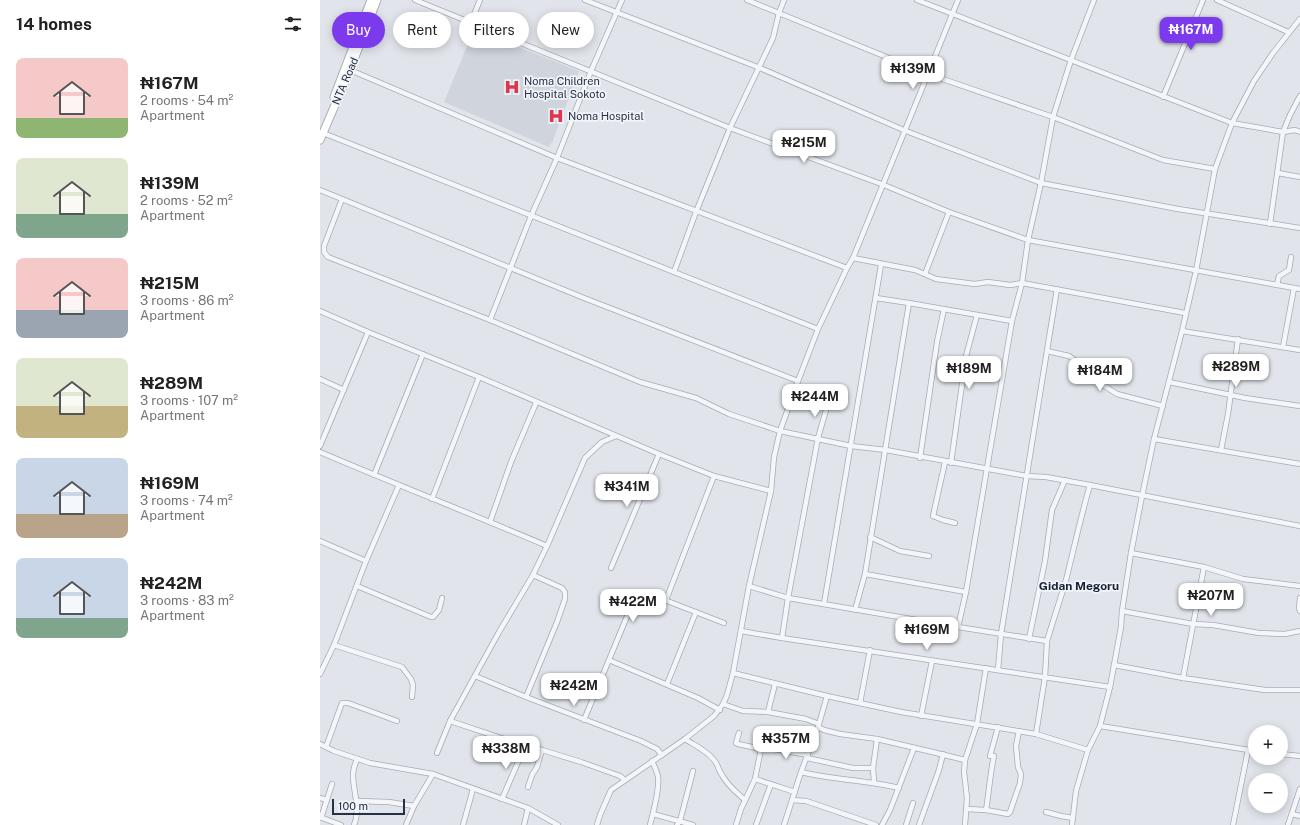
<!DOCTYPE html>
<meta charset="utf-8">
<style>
:root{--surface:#fff;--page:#f2f2f2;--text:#222;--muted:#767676;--accent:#7c3aed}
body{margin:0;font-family:"Public Sans",sans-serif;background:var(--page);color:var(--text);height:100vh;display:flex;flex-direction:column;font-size:15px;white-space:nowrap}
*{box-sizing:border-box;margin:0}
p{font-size:13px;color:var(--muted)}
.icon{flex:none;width:22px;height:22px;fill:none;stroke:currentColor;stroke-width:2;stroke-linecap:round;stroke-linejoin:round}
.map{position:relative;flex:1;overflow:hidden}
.side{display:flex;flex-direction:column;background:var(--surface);width:320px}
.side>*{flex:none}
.banner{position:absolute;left:12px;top:12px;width:380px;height:36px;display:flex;gap:8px}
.controls{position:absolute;left:928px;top:725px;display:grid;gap:8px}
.controls a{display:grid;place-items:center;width:40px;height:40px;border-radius:50%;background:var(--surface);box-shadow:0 2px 10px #0003;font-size:20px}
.scale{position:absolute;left:12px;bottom:10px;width:73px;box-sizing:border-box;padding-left:4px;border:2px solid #273145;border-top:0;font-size:11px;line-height:14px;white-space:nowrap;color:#273145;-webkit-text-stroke:3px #f1f4f8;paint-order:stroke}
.price{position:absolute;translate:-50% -34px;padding:0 9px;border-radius:8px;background:#fff;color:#222;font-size:13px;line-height:26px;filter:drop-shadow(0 1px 2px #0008)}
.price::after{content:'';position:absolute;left:50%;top:24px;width:12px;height:9px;margin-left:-6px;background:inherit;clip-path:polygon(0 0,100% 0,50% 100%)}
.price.active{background:var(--accent);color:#fff}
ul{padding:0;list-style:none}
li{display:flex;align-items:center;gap:12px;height:100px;padding:0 16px}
li span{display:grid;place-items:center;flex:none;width:112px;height:80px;border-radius:8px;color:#555}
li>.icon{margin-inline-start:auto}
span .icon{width:48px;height:48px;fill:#fffc;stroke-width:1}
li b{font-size:17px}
h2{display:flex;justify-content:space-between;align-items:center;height:48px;padding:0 16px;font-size:17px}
.pill{padding:0 14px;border-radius:18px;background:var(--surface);box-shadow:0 2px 10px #0003;font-size:14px;line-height:36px}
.pill.active{background:var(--accent);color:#fff}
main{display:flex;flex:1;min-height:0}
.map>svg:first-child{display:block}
</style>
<main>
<section class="side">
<h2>14 homes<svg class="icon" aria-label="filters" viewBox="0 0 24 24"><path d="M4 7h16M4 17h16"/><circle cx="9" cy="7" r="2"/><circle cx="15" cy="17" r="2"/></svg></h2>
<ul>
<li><span style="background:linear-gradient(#f6c9c9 75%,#8fb573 0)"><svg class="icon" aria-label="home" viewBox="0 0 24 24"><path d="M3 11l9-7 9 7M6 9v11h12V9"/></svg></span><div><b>₦167M</b><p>2 rooms · 54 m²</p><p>Apartment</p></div></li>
<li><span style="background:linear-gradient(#dfe7d0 70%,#7fa58c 0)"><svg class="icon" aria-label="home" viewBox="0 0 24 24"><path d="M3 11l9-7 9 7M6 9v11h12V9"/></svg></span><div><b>₦139M</b><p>2 rooms · 52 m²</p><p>Apartment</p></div></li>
<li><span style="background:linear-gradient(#f6c9c9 65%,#9aa5b1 0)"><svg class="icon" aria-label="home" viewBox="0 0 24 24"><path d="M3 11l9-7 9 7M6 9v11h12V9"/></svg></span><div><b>₦215M</b><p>3 rooms · 86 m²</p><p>Apartment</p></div></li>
<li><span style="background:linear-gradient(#dfe7d0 60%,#c2b280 0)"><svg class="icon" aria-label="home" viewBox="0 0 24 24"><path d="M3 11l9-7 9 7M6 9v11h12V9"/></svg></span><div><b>₦289M</b><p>3 rooms · 107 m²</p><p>Apartment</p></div></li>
<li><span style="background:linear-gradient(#c9d6e8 70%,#b9a48a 0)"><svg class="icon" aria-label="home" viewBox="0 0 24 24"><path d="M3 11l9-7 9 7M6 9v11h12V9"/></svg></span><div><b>₦169M</b><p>3 rooms · 74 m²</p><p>Apartment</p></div></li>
<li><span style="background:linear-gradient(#c9d6e8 75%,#7fa58c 0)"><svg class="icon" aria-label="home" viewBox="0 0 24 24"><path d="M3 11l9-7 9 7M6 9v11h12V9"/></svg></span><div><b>₦242M</b><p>3 rooms · 83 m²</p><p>Apartment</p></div></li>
</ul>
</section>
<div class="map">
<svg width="980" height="825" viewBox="0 0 980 825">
<rect width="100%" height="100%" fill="#e1e5eb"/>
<polygon fill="#cfd4dd" points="154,29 259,71 232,143 231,143 229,147 124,102"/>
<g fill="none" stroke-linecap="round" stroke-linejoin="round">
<defs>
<g id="street">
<polyline points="95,0 410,128 564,185 629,212 708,240 980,289"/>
<polyline points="265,0 440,68 586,131 721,183 858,209 980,228"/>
<polyline points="427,0 608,74 733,117 843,160 895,169"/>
<polyline points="597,0 912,123 963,132 975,130 980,132"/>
<polyline points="897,0 968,32"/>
<polyline points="151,22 160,0"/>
<polyline points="30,70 237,158 527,268"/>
<polyline points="843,97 883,0"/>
<polyline points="3,133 498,329"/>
<polyline points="958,173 980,177"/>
<polyline points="0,190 264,298 478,381"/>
<polyline points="22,199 4,246 4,252 8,257 170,320 320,382 376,398 409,414 460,431 531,446 566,450 707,476 726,477 770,485 980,526"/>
<polyline points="950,224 963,132 970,115 980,96"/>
<polyline points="533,258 595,270 616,279 655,284 668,282 690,285 702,283 865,313"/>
<polyline points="354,272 376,212 410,128 453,38 459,13 464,0"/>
<polyline points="605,274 629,212"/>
<polyline points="957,285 959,276 969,270 971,257"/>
<polyline points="556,298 589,303 692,321"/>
<polyline points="0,311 48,332 159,377 339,454 394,476 451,491"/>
<polyline points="170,320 211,216 237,158 271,71 302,0"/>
<polyline points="862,331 980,350"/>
<polyline points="963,347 974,288"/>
<polyline points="727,351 749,356 756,361 761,371 797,394 843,406"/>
<polyline points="0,379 24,390"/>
<polyline points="849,382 925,398 980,406"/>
<polyline points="834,439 980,464"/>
<polyline points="0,446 48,332"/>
<polyline points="901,450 908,414 918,339"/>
<path d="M 0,452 C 75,484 152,514 227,546"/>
<polyline points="600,458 617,342 624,309"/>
<polyline points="625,462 613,516 623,520 635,523"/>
<polyline points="631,463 646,356 657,315"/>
<polyline points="54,475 103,354"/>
<polyline points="112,499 159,377"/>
<polyline points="170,522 191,462 216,403"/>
<polyline points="550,537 580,551 609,556"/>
<polyline points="0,541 46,561"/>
<polyline points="811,553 884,567 923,579 980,586"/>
<polyline points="291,568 339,454"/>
<polyline points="545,574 646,592"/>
<polyline points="37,586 111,617 113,617 119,610 122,598"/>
<path d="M 429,586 L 468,598 L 638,627 L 727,641 C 733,621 740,600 746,580 C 754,548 761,516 770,485"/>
<polyline points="980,598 979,608 980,611"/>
<polyline points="346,600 394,476"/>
<polyline points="504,604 561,265"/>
<polyline points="535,610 545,574 589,303"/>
<polyline points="802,611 873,624 893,625 939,633 965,634 980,631"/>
<polyline points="638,627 646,592 692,321 702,283 708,240 721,183 733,117 751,60 774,0"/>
<polyline points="421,631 462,638 790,687"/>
<polyline points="462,638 468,598 498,438 508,403"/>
<polyline points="709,639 725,561 732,510 745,480"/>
<polyline points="14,645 82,667 91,679 93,685 92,697"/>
<polyline points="289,660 378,698 400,710"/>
<polyline points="794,665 863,678 945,690 980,690"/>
<polyline points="678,670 681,634 737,289"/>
<polyline points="413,673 507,696 581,712 716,734 768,750"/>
<polyline points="0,674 14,645 46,561 79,485"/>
<polyline points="155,676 206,697 321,741 337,749 342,755"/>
<polyline points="863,678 884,567"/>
<polyline points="347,684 376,612"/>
<polyline points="206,697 237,622 245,599 245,592 242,588 213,575"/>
<polyline points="540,703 550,650"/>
<polyline points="403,704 423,711 448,712 486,719 499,724"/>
<polyline points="448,712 455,684"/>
<polyline points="601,716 612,661"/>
<polyline points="264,720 313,602 320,593 324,592 404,623"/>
<polyline points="130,721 205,746 222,750 261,762 300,776 305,780"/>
<polyline points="780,726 935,751"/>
<polyline points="498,727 504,730 520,734 557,739 608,751 645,760"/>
<polyline points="419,733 416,743 418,744 441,749 443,747 488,755"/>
<polyline points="716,734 725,677 727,641"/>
<path d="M 365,739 C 374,745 386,750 393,759 C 398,763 398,770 402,775 C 408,786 416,792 425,800"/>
<polyline points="0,744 14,751 50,763 113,774 208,808 238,825"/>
<polyline points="6,747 22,703 28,703 77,721"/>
<polyline points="117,753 130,721 179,632 213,575 227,546 265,458 282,442 296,436"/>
<polyline points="961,754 980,756"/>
<polyline points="487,758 533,768 553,768"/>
<path d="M 481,772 C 513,780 547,780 579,788"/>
<polyline points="435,779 475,792"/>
<polyline points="554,782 553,768 557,739"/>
<polyline points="208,787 212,775 217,767 222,750"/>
<polyline points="0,798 7,800"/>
<polyline points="182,799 205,746"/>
<polyline points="472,800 486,801 556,825"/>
<polyline points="36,801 69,802 94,806"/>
<polyline points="646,809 666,810 688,814 690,812 700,783 701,774 698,767 696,746 699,731"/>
<path d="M 666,810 C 669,792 670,774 674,756 L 670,756 L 678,727"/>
<polyline points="726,812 741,816 753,818"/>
<polyline points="333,814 373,825"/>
<polyline points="972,814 980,816"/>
<polyline points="0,817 21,825"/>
<polyline points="1,818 12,784"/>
<path d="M 34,825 C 41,809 33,791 33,775 C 33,769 35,764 37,759"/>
<polyline points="86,825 94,806 113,774"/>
<polyline points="143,825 153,789"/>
<polyline points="204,825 208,808"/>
<polyline points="277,825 280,815 291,790 365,739 394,716 403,704 407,695 413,673 429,586 451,491 454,457 460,431 478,381 498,329 527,268 533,258 638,0"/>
<path d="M 330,825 C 333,812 340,790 338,777 C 337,771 334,766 332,761"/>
<polyline points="357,825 360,821 373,771"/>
<polyline points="416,825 421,809 435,779 441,749"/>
<polyline points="436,825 451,784"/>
<polyline points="464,825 481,772 499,724 507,696"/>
<polyline points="562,825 570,810 594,748"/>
<polyline points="586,825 593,803"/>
<polyline points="599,825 619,770 623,754"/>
<polyline points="645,825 647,798 644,772 645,760 657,724 666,668"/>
<polyline points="752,825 756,791 768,750 780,726 790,687 801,627 802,611 811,553 822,496 834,439 862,331 876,271 895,169 912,123 934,81 953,53 980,19"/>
<polyline points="913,825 928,750"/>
<polyline points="968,825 980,789"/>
</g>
<g id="secondary">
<polyline points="14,97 51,0"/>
<polyline points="0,140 30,70 57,0"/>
</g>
</defs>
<use href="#street" stroke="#a5abb6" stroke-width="6"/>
<use href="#secondary" stroke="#a5abb6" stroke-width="9"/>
<use href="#street" stroke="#f4f6f9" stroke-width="4.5"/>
<use href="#secondary" stroke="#fff" stroke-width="7"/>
</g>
<defs>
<symbol id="hospital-bare" viewBox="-9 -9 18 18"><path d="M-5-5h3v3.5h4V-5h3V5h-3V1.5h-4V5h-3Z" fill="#dd384e" stroke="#f1f4f8" stroke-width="2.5" paint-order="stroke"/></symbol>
</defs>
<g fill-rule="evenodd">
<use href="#hospital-bare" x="181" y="76" width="22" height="22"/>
<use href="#hospital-bare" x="225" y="105" width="22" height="22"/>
</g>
<g text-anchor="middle" stroke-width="3.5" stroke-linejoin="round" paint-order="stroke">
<g font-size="11" fill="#273145" stroke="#f1f4f8">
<text transform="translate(25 81) rotate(-67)" y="4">NTA Road</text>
</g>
<g font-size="11" fill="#273145" stroke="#f1f4f8" text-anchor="start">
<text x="204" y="85">Noma Children<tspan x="204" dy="13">Hospital Sokoto</tspan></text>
<text x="248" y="120">Noma Hospital</text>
</g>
<g font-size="12" font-weight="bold" fill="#192236" stroke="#f1f4f8">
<text x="759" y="590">Gidan Megoru</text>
</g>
</g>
</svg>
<div class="controls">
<a>+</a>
<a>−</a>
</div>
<div class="scale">100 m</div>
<b class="price active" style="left:871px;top:51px">₦167M</b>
<b class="price" style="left:593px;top:90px">₦139M</b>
<b class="price" style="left:484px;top:164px">₦215M</b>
<b class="price" style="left:916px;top:388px">₦289M</b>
<b class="price" style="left:649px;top:390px">₦189M</b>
<b class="price" style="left:780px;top:392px">₦184M</b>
<b class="price" style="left:495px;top:418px">₦244M</b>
<b class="price" style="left:307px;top:508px">₦341M</b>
<b class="price" style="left:891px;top:617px">₦207M</b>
<b class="price" style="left:313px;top:623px">₦422M</b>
<b class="price" style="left:607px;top:651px">₦169M</b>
<b class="price" style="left:254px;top:707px">₦242M</b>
<b class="price" style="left:466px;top:760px">₦357M</b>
<b class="price" style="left:186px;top:770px">₦338M</b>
<div class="banner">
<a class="pill active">Buy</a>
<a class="pill">Rent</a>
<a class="pill">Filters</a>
<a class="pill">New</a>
</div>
</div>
</main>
